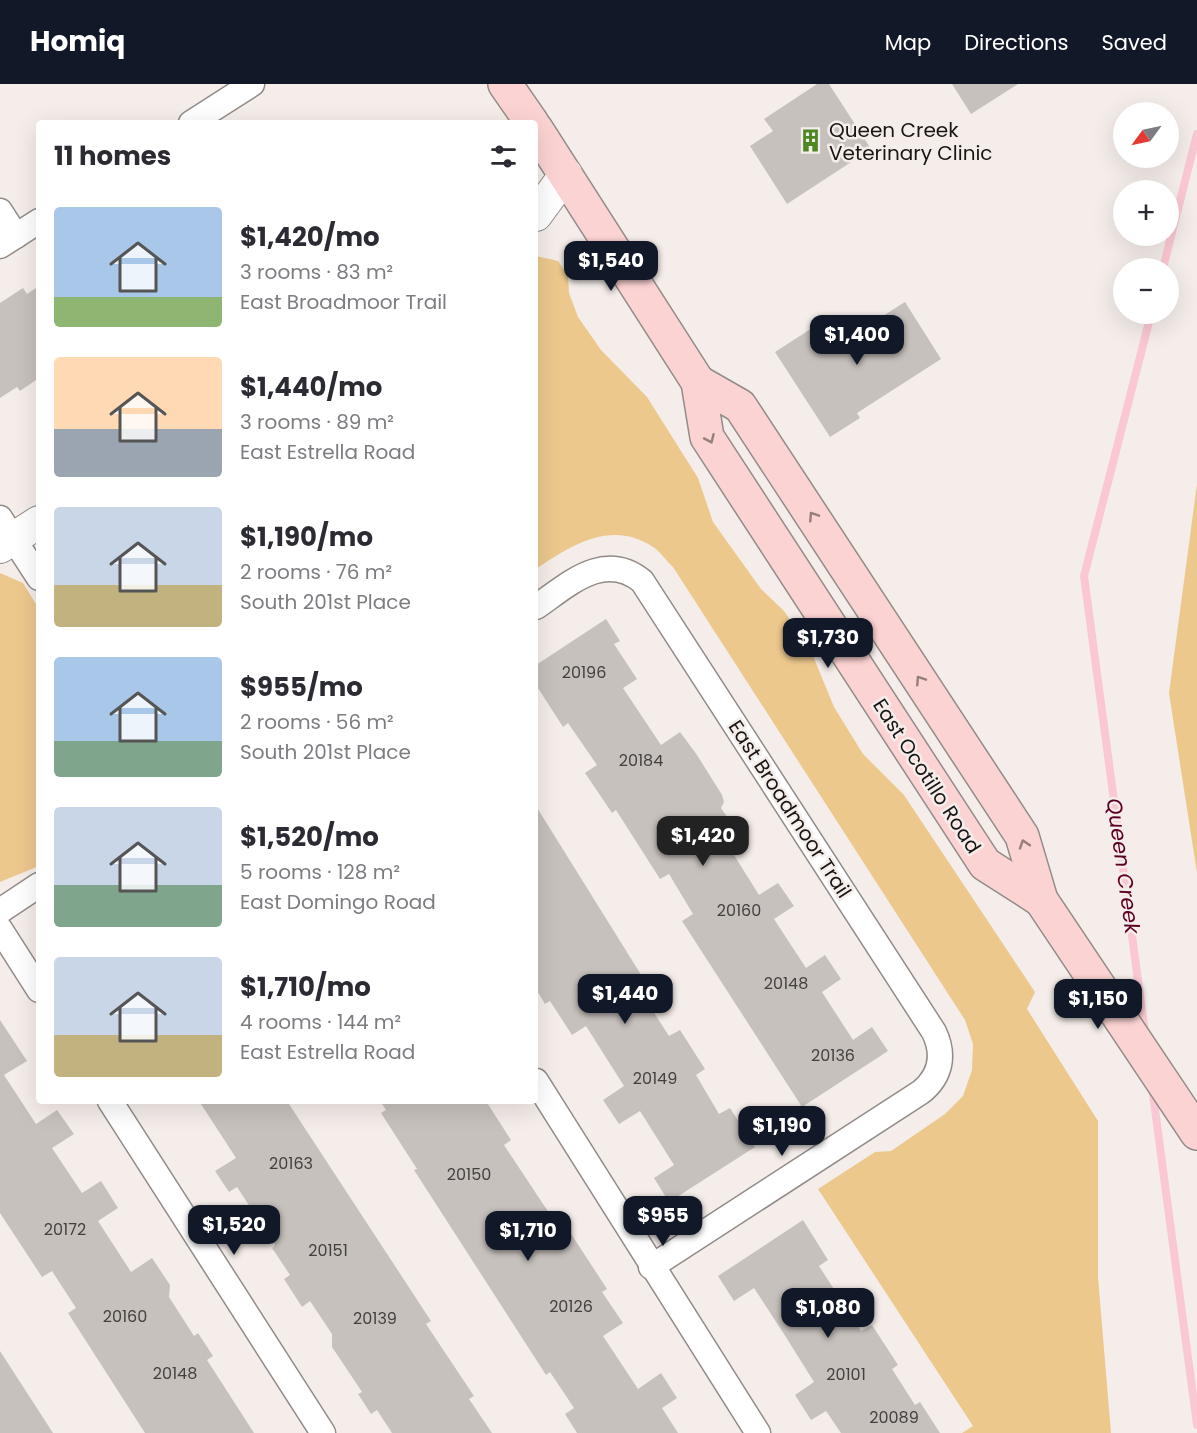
<!DOCTYPE html>
<meta charset="utf-8">
<style>
:root{--surface:#fff;--page:#f7f7f7;--text:#2b2b33;--muted:#7c7c81;--accent:#111827}
body{margin:0;font-family:Poppins,sans-serif;background:var(--page);color:var(--text);height:100vh;display:flex;flex-direction:column;font-size:22px;white-space:nowrap}
*{box-sizing:border-box;margin:0}
p{font-size:20px;color:var(--muted)}
.icon{flex:none;width:33px;height:33px;fill:none;stroke:currentColor;stroke-width:2;stroke-linecap:round;stroke-linejoin:round}
.map{position:relative;flex:1;overflow:hidden}
.drawer{position:absolute;left:36px;top:36px;width:502px;height:984px;display:flex;flex-direction:column;background:var(--surface);border-radius:6px;box-shadow:0 6px 24px #0002}
.drawer>*{flex:none}
.needle{width:39px;rotate:237deg}
.tools{position:absolute;left:1113px;top:18px;display:grid;gap:12px}
.tools a{display:grid;place-items:center;width:66px;height:66px;border-radius:50%;background:var(--surface);box-shadow:0 6px 24px #0002;font-size:30px}
.price{position:absolute;translate:-50% -51px;padding:0 14px;border-radius:12px;background:var(--accent);color:#fff;font-size:20px;line-height:39px;filter:drop-shadow(0 2px 3px #0008)}
.price::after{content:'';position:absolute;left:50%;top:36px;width:18px;height:14px;margin-left:-9px;background:inherit;clip-path:polygon(0 0,100% 0,50% 100%)}
.price.active{background:#222;color:#fff}
ul{padding:0;list-style:none}
li{display:flex;align-items:center;gap:18px;height:150px;padding:0 18px}
li span{display:grid;place-items:center;flex:none;width:168px;height:120px;border-radius:6px;color:#555}
li>.icon{margin-inline-start:auto}
span .icon{width:72px;height:72px;fill:#fffc;stroke-width:1}
li b{font-size:26px}
h2{display:flex;justify-content:space-between;align-items:center;height:72px;padding:0 18px;font-size:26px}
header{display:flex;align-items:center;gap:36px;box-sizing:border-box;height:84px;padding:0 30px;background:var(--accent);color:#fff}
header strong{font-size:28px}
nav{display:flex;gap:33px;margin-inline-start:auto;font-size:21px}
.map>svg:first-child{display:block}
</style>
<header>
<strong>Homiq</strong>
<nav><a>Map</a><a>Directions</a><a>Saved</a></nav>
</header>
<div class="map">
<svg width="1197" height="1349" viewBox="0 0 1197 1349">
<rect width="100%" height="100%" fill="#f5edea"/>
<g fill="#ecc88d">
<path d="M 536,172 L 558,177 L 568,192 L 569,209 L 578,233 L 601,266 L 647,313 L 698,394 L 713,438 L 761,505 L 784,527 L 811,567 L 834,623 L 863,670 L 904,711 L 1035,908 L 1027,925 L 1098,1037 L 1098,1193 L 1111,1349 L 962,1349 L 973,1342 L 818,1105 L 875,1068 L 891,1067 L 945,1030 L 963,1012 L 972,986 L 973,960 L 965,936 L 673,483 C 666,477 660,467 653,463 C 611,435 570,462 536,485 Z"/>
<polygon points="1197,400 1197,789 1169,609"/>
<polygon points="0,489 23,499 39,525 39,782 0,798"/>
</g>
<g fill="none" stroke-linecap="round" stroke-linejoin="round">
<g stroke="#fac8d2" stroke-width="8">
<polyline points="1163,184 1197,50"/>
<polyline points="1145,949 1084,492 1151,230"/>
<polyline points="1152,1003 1197,1341"/>
</g>
</g>
<g fill="#c7c1bd">
<polygon points="817,0 829,0 871,65 787,120 750,62 773,47 764,35"/>
<polygon points="952,0 1018,0 971,30"/>
<polygon points="39,202 39,294 20,307 17,303 0,314 0,219 23,204 27,210"/>
<polygon points="905,218 941,275 857,329 860,334 830,353 775,268 817,241 832,264"/>
<polygon points="606,535 620,557 614,560 637,595 623,604 661,661 680,648 697,671 722,711 724,718 721,724 736,747 724,755 759,811 778,799 794,822 774,835 806,884 825,871 841,895 822,908 853,956 872,943 888,967 802,1023 682,837 693,830 669,790 660,795 616,726 612,729 585,689 597,681 568,639 563,643 536,601 536,581"/>
<polygon points="536,722 648,902 640,907 669,952 680,946 705,985 696,991 719,1030 730,1024 755,1063 669,1118 654,1094 674,1081 640,1027 619,1040 603,1016 624,1002 586,942 572,951 550,917 545,920 536,905"/>
<polygon points="0,936 27,977 4,991 36,1040 57,1026 74,1050 52,1064 82,1109 101,1097 118,1124 98,1137 131,1188 152,1174 170,1201 169,1213 194,1252 198,1249 213,1272 207,1276 254,1349 145,1349 68,1229 76,1224 52,1187 42,1193 0,1129"/>
<polygon points="199,1017 287,1017 431,1237 426,1240 474,1312 469,1315 492,1349 392,1349 377,1326 371,1330 358,1310 362,1308 332,1263 332,1250 310,1217 302,1223 284,1195 290,1191 272,1164 275,1161 237,1103 229,1108 215,1087 236,1074"/>
<polygon points="380,1017 486,1017 511,1056 504,1061 555,1138 566,1142 607,1205 602,1208 623,1239 603,1252 638,1305 661,1289 677,1314 662,1324 678,1349 577,1349 565,1330 574,1324 550,1288 546,1291 414,1086 417,1085 381,1029 386,1026"/>
<polygon points="803,1136 828,1176 819,1182 861,1247 872,1241 898,1281 892,1285 915,1321 920,1318 940,1349 841,1349 826,1327 811,1336 795,1311 814,1298 784,1250 754,1204 734,1217 718,1192"/>
<polygon points="0,1267 53,1349 0,1349"/>
</g>
<g fill="none" stroke-linecap="round" stroke-linejoin="round">
<defs>
<g id="minor">
<polyline points="191,39 252,0"/>
<polyline points="0,127 16,152"/>
<polyline points="0,162 39,137"/>
<polyline points="0,434 39,494"/>
<path d="M 536,523 C 568,501 604,466 642,497 L 934,948 C 945,971 941,992 921,1008 L 651,1183"/>
<polyline points="0,827 39,801"/>
<polyline points="0,845 39,906"/>
<polyline points="536,997 758,1349"/>
<polyline points="110,1017 323,1349"/>
</g>
<g id="tertiary">
<polyline points="536,131 566,90"/>
<polyline points="0,463 39,438"/>
</g>
<g id="secondary">
<polyline points="505,0 532,39"/>
<polyline points="536,45 698,298 707,353 985,780 1041,816"/>
<polyline points="698,298 740,322 1022,752 1041,816 1197,1049"/>
</g>
</defs>
<use href="#minor" stroke="#928b88" stroke-width="27"/>
<use href="#tertiary" stroke="#928b88" stroke-width="34"/>
<use href="#secondary" stroke="#928b88" stroke-width="36"/>
<use href="#minor" stroke="#fff" stroke-width="24"/>
<use href="#tertiary" stroke="#fff" stroke-width="32"/>
<use href="#secondary" stroke="#fbd3d2" stroke-width="33"/>
</g>
<defs><path id="oneway-chevron" d="M-2-3.5L2.5 0L-2 3.5" fill="none" stroke-width="1.6" stroke-linecap="round" stroke-linejoin="round" transform="scale(1.5)"/></defs>
<g stroke="#957e7c">
<use href="#oneway-chevron" transform="translate(710 355) rotate(66)"/>
<use href="#oneway-chevron" transform="translate(813 432) rotate(-123)"/>
<use href="#oneway-chevron" transform="translate(920 596) rotate(-123)"/>
<use href="#oneway-chevron" transform="translate(1024 760) rotate(-108)"/>
</g>
<defs>
<symbol id="building-bare" viewBox="-9 -9 18 18"><path d="M-4-6H4V6H1V3H-1V6H-4ZM-2.5-4.3h1.7v1.8h-1.7ZM.8-4.3h1.7v1.8H.8ZM-2.5-1h1.7V.8h-1.7ZM.8-1h1.7V.8H.8Z" fill="#4c8724" stroke="#f5edea" stroke-width="2.5" paint-order="stroke"/></symbol>
</defs>
<g fill-rule="evenodd">
<use href="#building-bare" x="794" y="40" width="33" height="33"/>
</g>
<g text-anchor="middle" stroke-width="5" stroke-linejoin="round" paint-order="stroke">
<g font-size="16" fill="#44403e">
<text x="584" y="594">20196</text>
<text x="641" y="682">20184</text>
<text x="739" y="832">20160</text>
<text x="786" y="905">20148</text>
<text x="833" y="977">20136</text>
<text x="655" y="1000">20149</text>
<text x="291" y="1085">20163</text>
<text x="469" y="1096">20150</text>
<text x="65" y="1151">20172</text>
<text x="328" y="1172">20151</text>
<text x="571" y="1228">20126</text>
<text x="125" y="1238">20160</text>
<text x="375" y="1240">20139</text>
<text x="175" y="1295">20148</text>
<text x="846" y="1296">20101</text>
<text x="894" y="1339">20089</text>
</g>
<g font-size="20" fill="#181514" stroke="#f5edea" text-anchor="start">
<text x="829" y="53">Queen Creek<tspan x="829" dy="23">Veterinary Clinic</tspan></text>
</g>
<g font-size="20" fill="#181514" stroke="#f5edea">
<text transform="translate(927 692) rotate(57)" y="7">East Ocotillo Road</text>
<text transform="translate(790 725) rotate(57)" y="7">East Broadmoor Trail</text>
</g>
<g font-size="21" font-style="italic" fill="#5e0026" stroke="#f5edea">
<text transform="translate(1123 782) rotate(82)" y="7">Queen Creek</text>
</g>
</g>
</svg>
<div class="tools">
<a><svg class="needle" viewBox="-14 -14 28 28"><path d="M0-13l5 13h-10z" fill="#e53935"/><path d="M0 13l5-13h-10z" fill="#7c7c81"/></svg></a>
<a>+</a>
<a>−</a>
</div>
<b class="price" style="left:611px;top:208px">$1,540</b>
<b class="price" style="left:857px;top:282px">$1,400</b>
<b class="price" style="left:828px;top:585px">$1,730</b>
<b class="price active" style="left:703px;top:783px">$1,420</b>
<b class="price" style="left:625px;top:941px">$1,440</b>
<b class="price" style="left:1098px;top:946px">$1,150</b>
<b class="price" style="left:782px;top:1073px">$1,190</b>
<b class="price" style="left:663px;top:1163px">$955</b>
<b class="price" style="left:234px;top:1172px">$1,520</b>
<b class="price" style="left:528px;top:1178px">$1,710</b>
<b class="price" style="left:828px;top:1255px">$1,080</b>
<section class="drawer">
<h2>11 homes<svg class="icon" aria-label="filters" viewBox="0 0 24 24"><path d="M4 7h16M4 17h16"/><circle cx="9" cy="7" r="2"/><circle cx="15" cy="17" r="2"/></svg></h2>
<ul>
<li><span style="background:linear-gradient(#a9c7e8 75%,#8fb573 0)"><svg class="icon" aria-label="home" viewBox="0 0 24 24"><path d="M3 11l9-7 9 7M6 9v11h12V9"/></svg></span><div><b>$1,420/mo</b><p>3 rooms · 83 m²</p><p>East Broadmoor Trail</p></div></li>
<li><span style="background:linear-gradient(#ffd9b3 60%,#9aa5b1 0)"><svg class="icon" aria-label="home" viewBox="0 0 24 24"><path d="M3 11l9-7 9 7M6 9v11h12V9"/></svg></span><div><b>$1,440/mo</b><p>3 rooms · 89 m²</p><p>East Estrella Road</p></div></li>
<li><span style="background:linear-gradient(#c9d6e8 65%,#c2b280 0)"><svg class="icon" aria-label="home" viewBox="0 0 24 24"><path d="M3 11l9-7 9 7M6 9v11h12V9"/></svg></span><div><b>$1,190/mo</b><p>2 rooms · 76 m²</p><p>South 201st Place</p></div></li>
<li><span style="background:linear-gradient(#a9c7e8 70%,#7fa58c 0)"><svg class="icon" aria-label="home" viewBox="0 0 24 24"><path d="M3 11l9-7 9 7M6 9v11h12V9"/></svg></span><div><b>$955/mo</b><p>2 rooms · 56 m²</p><p>South 201st Place</p></div></li>
<li><span style="background:linear-gradient(#c9d6e8 65%,#7fa58c 0)"><svg class="icon" aria-label="home" viewBox="0 0 24 24"><path d="M3 11l9-7 9 7M6 9v11h12V9"/></svg></span><div><b>$1,520/mo</b><p>5 rooms · 128 m²</p><p>East Domingo Road</p></div></li>
<li><span style="background:linear-gradient(#c9d6e8 65%,#c2b280 0)"><svg class="icon" aria-label="home" viewBox="0 0 24 24"><path d="M3 11l9-7 9 7M6 9v11h12V9"/></svg></span><div><b>$1,710/mo</b><p>4 rooms · 144 m²</p><p>East Estrella Road</p></div></li>
</ul>
</section>
</div>
